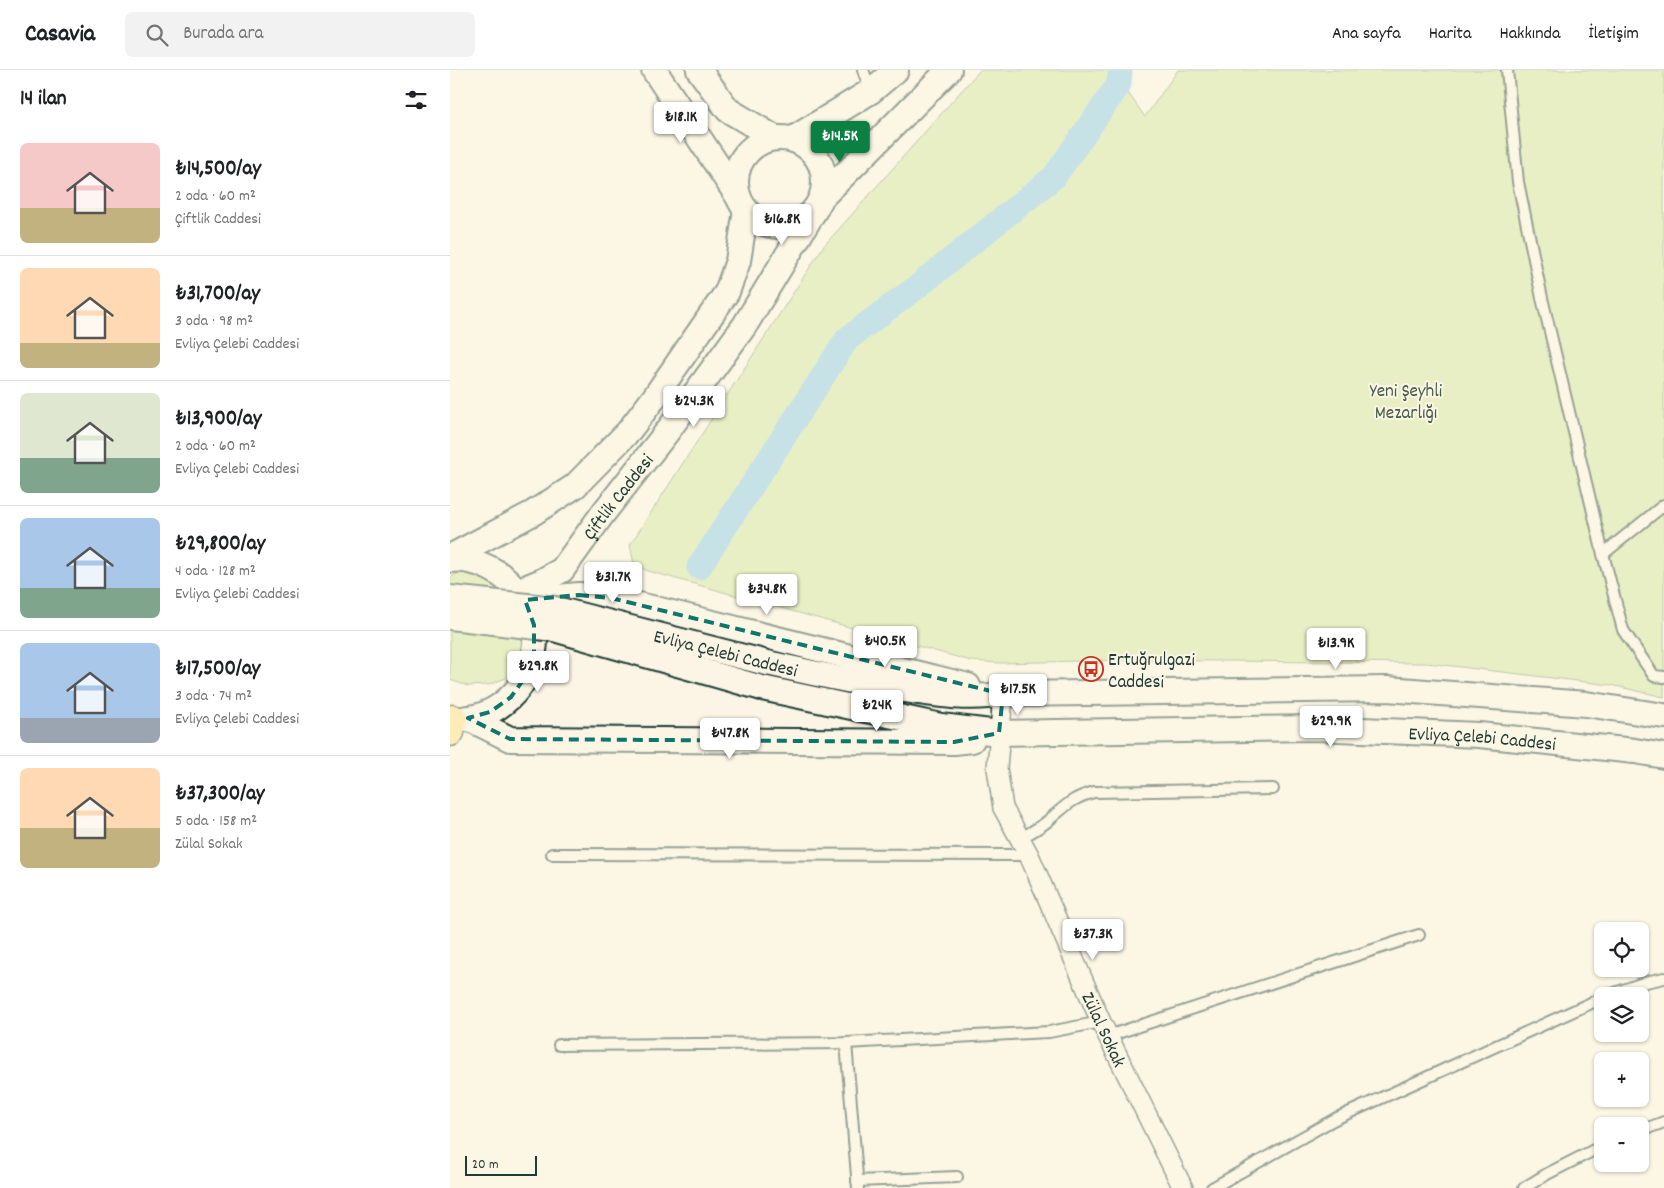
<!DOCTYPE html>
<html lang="tr">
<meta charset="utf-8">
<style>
:root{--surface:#fff;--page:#f2f2f2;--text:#202124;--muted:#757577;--line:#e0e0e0;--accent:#0b8043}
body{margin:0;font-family:Dekko,sans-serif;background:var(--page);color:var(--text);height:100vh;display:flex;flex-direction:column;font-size:19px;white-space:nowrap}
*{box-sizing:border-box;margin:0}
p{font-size:16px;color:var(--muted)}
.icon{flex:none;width:28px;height:28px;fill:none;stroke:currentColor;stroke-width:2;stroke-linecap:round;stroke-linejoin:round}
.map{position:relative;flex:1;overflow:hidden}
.drawer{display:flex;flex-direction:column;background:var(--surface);width:450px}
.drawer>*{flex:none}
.tools{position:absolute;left:1144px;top:852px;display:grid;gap:10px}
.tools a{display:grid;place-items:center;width:55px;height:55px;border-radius:8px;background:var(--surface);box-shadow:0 1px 4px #0004;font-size:25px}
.scale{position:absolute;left:15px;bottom:12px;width:72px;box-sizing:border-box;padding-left:5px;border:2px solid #1f3d34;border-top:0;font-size:14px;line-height:18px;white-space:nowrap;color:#1f3d34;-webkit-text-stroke:4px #fcf5e5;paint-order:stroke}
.price{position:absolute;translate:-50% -42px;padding:0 11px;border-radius:5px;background:#fff;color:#222;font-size:16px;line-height:32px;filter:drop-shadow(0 1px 2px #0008)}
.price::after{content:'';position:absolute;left:50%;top:30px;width:15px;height:11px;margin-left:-8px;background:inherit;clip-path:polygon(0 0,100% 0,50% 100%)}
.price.on{background:var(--accent);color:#fff}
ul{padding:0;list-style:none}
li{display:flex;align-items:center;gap:15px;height:125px;padding:0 20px}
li+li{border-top:1px solid var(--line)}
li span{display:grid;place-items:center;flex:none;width:140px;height:100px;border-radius:8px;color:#555}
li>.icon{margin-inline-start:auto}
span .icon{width:60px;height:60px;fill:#fffc;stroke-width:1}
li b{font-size:21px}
h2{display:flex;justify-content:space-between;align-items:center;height:60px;padding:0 20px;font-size:21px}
header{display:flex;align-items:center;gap:30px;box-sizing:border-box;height:70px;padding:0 25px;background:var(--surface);border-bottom:1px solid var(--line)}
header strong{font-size:24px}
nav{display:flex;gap:28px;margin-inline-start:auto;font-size:18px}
.search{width:350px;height:45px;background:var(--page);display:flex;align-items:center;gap:12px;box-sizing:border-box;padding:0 18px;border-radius:8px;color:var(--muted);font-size:19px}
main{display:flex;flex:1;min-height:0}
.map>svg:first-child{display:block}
</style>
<header>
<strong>Casavia</strong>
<div class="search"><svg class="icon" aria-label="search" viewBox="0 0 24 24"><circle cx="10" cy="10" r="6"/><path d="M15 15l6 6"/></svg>Burada ara</div>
<nav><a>Ana sayfa</a><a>Harita</a><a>Hakkında</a><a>İletişim</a></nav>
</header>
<main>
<section class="drawer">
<h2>14 ilan<svg class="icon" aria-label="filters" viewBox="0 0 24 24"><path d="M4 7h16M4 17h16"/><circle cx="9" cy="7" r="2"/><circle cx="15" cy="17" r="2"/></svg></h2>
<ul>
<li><span style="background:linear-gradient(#f6c9c9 65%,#c2b280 0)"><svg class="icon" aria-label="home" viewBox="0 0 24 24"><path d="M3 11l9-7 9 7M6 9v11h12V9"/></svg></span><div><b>₺14,500/ay</b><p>2 oda · 60 m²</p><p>Çiftlik Caddesi</p></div></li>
<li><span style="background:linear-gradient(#ffd9b3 75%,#c2b280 0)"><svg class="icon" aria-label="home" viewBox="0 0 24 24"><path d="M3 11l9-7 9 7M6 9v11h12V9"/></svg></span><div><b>₺31,700/ay</b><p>3 oda · 98 m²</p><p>Evliya Çelebi Caddesi</p></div></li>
<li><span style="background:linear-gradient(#dfe7d0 65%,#7fa58c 0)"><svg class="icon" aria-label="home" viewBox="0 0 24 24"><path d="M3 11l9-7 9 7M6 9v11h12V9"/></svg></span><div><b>₺13,900/ay</b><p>2 oda · 60 m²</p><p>Evliya Çelebi Caddesi</p></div></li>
<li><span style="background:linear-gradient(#a9c7e8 70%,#7fa58c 0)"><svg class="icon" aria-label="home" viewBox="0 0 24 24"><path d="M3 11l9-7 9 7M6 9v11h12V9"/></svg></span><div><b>₺29,800/ay</b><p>4 oda · 128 m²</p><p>Evliya Çelebi Caddesi</p></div></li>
<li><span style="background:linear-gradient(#a9c7e8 75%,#9aa5b1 0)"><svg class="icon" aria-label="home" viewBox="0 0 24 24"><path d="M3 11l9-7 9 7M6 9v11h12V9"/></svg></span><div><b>₺17,500/ay</b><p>3 oda · 74 m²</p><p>Evliya Çelebi Caddesi</p></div></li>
<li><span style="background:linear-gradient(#ffd9b3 60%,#c2b280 0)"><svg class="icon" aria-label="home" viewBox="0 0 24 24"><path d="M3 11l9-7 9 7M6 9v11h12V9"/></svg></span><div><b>₺37,300/ay</b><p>5 oda · 158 m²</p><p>Zülal Sokak</p></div></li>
</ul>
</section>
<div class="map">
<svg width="1214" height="1118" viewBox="0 0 1214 1118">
<rect width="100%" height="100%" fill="#fcf5e5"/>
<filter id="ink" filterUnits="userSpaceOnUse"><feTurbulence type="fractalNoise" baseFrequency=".02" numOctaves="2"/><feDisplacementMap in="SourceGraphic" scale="10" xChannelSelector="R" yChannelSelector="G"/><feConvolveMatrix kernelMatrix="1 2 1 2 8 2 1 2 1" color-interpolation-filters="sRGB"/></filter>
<g filter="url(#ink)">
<g fill="#d0e79c" stroke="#789268">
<polygon points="530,0 662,0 695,47 728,0 1214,0 1214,627 1161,615 977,593 672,590 550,593 521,591 198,501 184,494 180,475 373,177"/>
<polygon points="24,501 80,539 71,594 56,608 38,615 18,616 0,610 0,508 6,504"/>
</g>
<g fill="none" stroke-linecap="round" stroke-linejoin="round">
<polyline stroke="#87c9e8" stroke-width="25" points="249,497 397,269 467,217 604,107 669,14 670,0"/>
<defs>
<g id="service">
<polyline points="413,0 421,21"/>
<polyline points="1057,0 1068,112 1092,228 1153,484 1214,435"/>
<polyline points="1153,484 1173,560 1204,606 1214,607"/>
<path d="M 570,769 C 580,762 592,757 600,749 C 617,735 622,728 644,722 L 823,719"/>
<polyline points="102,784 579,785"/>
<polyline points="1156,926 1196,912 1214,908"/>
<polyline points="658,966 969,865"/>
<polyline points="396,973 408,1118"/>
<polyline points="109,975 396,973 599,962 651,952"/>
<polyline points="1190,1061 1214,1052"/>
<polyline points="407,1111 507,1107"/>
<polyline points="762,1118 885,1049 1152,928"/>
<polyline points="1074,1118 1097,1104 1152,1076"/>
</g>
<polyline id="minor" points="553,624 547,698 553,738 579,785 651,952 733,1118"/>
<g id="tertiary">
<polyline points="204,0 289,128"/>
<polyline points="249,0 278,40 325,68"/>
<circle cx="330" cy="112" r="44"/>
<polyline points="343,69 421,21 446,0"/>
<polyline points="372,127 499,0"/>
<polyline points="0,487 83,443 125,416 178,362 204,328 277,222 288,191 296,140"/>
<path d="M 0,490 C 6,490 13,489 19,491 C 59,499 91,539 84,581 C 79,617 48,647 12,649"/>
<path id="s1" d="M 68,521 L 92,511 L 112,500 L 154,442 L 217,362 L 295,255 L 366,138"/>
<polyline points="75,530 129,525 161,528 518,616"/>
<path d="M 317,593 C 363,603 408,614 455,620 C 488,625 520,630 553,624 L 937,619 L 1136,634 L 1214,646"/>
<path id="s2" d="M 312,618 L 491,656 L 549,663 L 865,658 L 1029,665 L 1185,681 L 1214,686"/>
<polyline points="18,648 60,669 504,672 522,670"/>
</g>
<polyline id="primary" points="0,662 3,649"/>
</defs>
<use href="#service" stroke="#1f3d34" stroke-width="14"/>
<use href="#minor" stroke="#1f3d34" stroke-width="22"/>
<use href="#tertiary" stroke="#1f3d34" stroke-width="28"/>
<use href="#primary" stroke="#1f3d34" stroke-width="31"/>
<use href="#service" stroke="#fcf5e5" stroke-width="10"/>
<use href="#minor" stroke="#fcf5e5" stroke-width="19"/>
<use href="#tertiary" stroke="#fcf5e5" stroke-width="24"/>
<use href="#primary" stroke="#fde080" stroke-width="28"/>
<defs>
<g id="tertiary-bridge">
<polyline points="0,528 106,539 317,593"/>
<polyline points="0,547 104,559 312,618"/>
</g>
</defs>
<use href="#tertiary-bridge" stroke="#1f3d34" stroke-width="28" stroke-linecap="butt"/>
<use href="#tertiary-bridge" stroke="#fcf5e5" stroke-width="24"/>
</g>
</g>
<path d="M0 0H1214V1118H0ZM 129,525 L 161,528 L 553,624 L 549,663 L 504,672 L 60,669 L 18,648 L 40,642 L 61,627 L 76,606 L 84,581 L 84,555 L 75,530 Z" fill="#fcf5e5" fill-opacity=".55" fill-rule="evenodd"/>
<path fill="none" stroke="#0f766e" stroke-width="4" stroke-dasharray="10 6" stroke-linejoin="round" d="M 129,525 L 161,528 L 553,624 L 549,663 L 504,672 L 60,669 L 18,648 L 40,642 L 61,627 L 76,606 L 84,581 L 84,555 L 75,530 Z"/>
<defs>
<symbol id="bus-ring" viewBox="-11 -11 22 22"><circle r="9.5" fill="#fcf5e5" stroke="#c8321e" stroke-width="1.5"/><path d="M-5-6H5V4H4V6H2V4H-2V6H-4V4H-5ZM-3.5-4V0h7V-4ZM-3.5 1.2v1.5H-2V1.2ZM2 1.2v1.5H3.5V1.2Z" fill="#c8321e"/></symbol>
</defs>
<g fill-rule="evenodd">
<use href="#bus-ring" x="627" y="585" width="28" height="28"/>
</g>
<g text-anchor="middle" stroke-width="4" stroke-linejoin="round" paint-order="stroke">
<g font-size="19" fill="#425f49" stroke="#fcf5e5">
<text x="956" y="326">Yeni Şeyhli<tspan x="956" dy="22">Mezarlığı</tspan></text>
</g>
<g font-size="19" fill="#1f3d34" stroke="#fcf5e5">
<text dy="7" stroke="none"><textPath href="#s1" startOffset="141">Çiftlik Caddesi</textPath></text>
<text transform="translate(276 582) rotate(14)" y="7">Evliya Çelebi Caddesi</text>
<text dy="7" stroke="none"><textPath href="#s2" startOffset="725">Evliya Çelebi Caddesi</textPath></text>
<text transform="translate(655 959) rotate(65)" y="7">Zülal Sokak</text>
</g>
<g font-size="19" fill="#1f3d34" stroke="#fcf5e5" text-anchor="start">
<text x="658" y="595">Ertuğrulgazi<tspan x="658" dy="22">Caddesi</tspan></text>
</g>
</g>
</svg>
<div class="tools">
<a><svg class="icon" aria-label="locate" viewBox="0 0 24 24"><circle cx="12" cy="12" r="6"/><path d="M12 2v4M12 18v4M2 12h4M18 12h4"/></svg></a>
<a><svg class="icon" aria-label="layers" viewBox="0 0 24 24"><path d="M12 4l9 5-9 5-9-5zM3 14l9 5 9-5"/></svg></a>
<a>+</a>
<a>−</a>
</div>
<div class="scale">20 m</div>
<b class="price" style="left:231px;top:74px">₺18.1K</b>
<b class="price on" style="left:390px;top:93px">₺14.5K</b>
<b class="price" style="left:332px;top:176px">₺16.8K</b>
<b class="price" style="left:244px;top:358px">₺24.3K</b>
<b class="price" style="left:163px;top:534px">₺31.7K</b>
<b class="price" style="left:317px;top:546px">₺34.8K</b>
<b class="price" style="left:435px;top:598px">₺40.5K</b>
<b class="price" style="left:886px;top:600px">₺13.9K</b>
<b class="price" style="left:88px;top:623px">₺29.8K</b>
<b class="price" style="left:568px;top:646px">₺17.5K</b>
<b class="price" style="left:427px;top:662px">₺24K</b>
<b class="price" style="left:881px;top:678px">₺29.9K</b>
<b class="price" style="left:280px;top:690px">₺47.8K</b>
<b class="price" style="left:643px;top:891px">₺37.3K</b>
</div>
</main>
